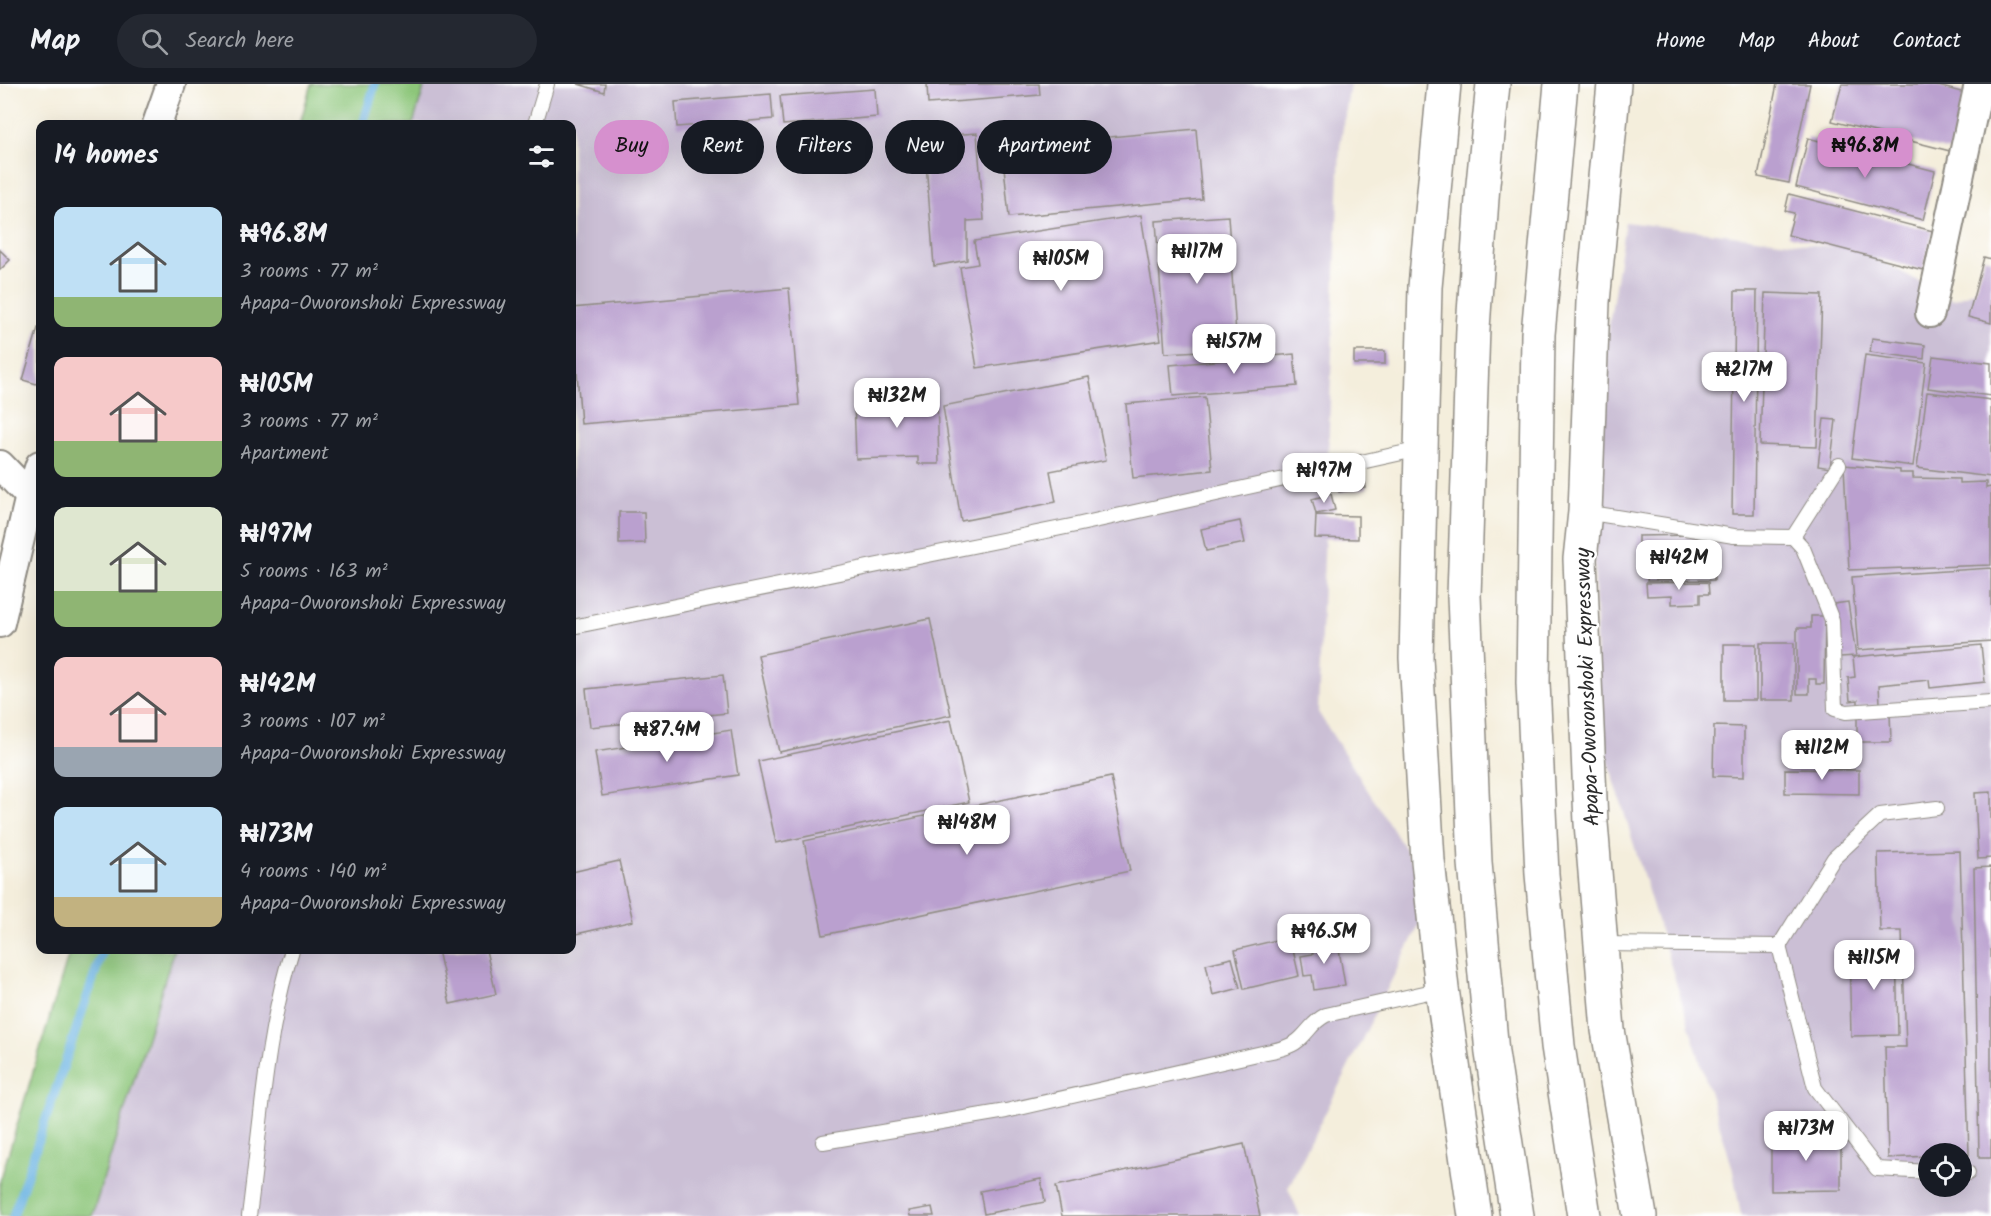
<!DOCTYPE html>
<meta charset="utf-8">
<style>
:root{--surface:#171b24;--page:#242831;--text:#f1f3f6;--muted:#9ea1a6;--line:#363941;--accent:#d690ce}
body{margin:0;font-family:Kalam,sans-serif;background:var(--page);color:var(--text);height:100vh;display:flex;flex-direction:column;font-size:22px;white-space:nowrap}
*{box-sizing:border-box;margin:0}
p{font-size:20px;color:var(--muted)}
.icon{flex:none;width:33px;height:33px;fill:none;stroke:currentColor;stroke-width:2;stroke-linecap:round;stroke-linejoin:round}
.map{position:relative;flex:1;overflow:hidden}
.panel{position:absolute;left:36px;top:36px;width:540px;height:834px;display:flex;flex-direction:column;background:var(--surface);border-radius:12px;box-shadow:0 6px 24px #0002}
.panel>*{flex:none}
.hud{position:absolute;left:594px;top:36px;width:570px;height:54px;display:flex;gap:12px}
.fabs{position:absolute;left:1918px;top:1059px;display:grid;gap:12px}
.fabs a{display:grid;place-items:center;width:54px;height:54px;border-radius:50%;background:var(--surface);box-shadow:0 6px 24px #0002;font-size:30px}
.price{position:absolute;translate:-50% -51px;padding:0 14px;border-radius:12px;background:#fff;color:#222;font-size:20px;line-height:39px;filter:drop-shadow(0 2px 3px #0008)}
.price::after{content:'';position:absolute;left:50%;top:36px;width:18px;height:14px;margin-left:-9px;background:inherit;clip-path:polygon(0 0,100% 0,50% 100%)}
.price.active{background:var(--accent);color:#111}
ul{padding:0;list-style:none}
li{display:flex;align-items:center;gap:18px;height:150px;padding:0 18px}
li span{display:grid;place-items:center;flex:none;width:168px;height:120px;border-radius:12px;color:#555}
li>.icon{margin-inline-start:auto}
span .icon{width:72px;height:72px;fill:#fffc;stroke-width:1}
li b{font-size:26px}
h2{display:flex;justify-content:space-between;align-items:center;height:72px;padding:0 18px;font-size:26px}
.chip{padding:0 21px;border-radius:27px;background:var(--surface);box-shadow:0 6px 24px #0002;font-size:21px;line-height:54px}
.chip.active{background:var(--accent);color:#111}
header{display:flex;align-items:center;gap:36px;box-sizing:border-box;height:84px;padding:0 30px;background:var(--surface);border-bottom:2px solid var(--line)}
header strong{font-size:28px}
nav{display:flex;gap:33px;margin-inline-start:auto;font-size:21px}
.search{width:420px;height:54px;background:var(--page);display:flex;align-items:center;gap:15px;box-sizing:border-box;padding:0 21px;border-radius:33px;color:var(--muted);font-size:22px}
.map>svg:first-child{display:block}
</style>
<header>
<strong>Map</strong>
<div class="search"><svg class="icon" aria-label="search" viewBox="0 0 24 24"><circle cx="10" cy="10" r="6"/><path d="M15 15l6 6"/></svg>Search here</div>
<nav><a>Home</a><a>Map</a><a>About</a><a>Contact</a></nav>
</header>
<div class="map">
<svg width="1991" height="1132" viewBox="0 0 1991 1132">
<rect width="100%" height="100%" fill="#fff"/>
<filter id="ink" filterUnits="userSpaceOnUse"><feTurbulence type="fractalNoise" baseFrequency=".0167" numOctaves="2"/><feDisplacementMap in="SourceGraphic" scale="12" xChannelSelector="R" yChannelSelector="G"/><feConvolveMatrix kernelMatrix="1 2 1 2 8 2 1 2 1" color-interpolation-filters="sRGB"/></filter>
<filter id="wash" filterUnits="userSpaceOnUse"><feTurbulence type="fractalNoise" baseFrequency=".008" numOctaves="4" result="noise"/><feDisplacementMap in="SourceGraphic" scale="24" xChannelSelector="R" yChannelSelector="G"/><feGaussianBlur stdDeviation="1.35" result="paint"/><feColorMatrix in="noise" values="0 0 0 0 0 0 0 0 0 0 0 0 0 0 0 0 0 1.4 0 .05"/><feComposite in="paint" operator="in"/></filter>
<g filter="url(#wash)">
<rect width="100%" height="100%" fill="#f4eedc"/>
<g fill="#cbbfd5" fill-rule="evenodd">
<polygon points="425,0 1350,0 1340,62 1318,628 1434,811 1288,1104 1300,1132 92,1132 174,866 572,866 572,40 413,40"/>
<path d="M 1625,138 L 1863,167 L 1953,216 L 1991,201 L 1991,1132 L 1741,1132 L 1732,1082 L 1598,643 L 1592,352 ZM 1929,1070 L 1962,1070 L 1962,1102 L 1929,1102 Z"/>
</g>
<g fill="#8dc67a" stroke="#5c7852" stroke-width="1.5">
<polygon points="311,0 425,0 413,40 300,40"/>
<polygon points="70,866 174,866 92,1132 0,1132 0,1097"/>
</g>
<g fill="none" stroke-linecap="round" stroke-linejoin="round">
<g stroke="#69b2e1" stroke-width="9">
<polyline points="363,40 375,0"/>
<polyline points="13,1132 103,866"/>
</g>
</g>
<g id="blocks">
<g fill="#baa0cf">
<polygon points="578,0 605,0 604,8"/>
<polygon points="927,0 1039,0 1040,11 928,20"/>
<polygon points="1777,0 1810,0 1789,99 1758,93"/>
<polygon points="1842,0 1931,0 1965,9 1950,67 1832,37"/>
<polygon points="875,5 877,33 783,41 780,12"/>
<polygon points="771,10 773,35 677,43 675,18"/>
<polygon points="1196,45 1202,115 1009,133 1002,63"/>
<polygon points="977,49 984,136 967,137 967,176 934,182 924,53"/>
<polygon points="1808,54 1935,87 1923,136 1796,103"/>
<polygon points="1789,110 1933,147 1923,186 1788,151 1794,129 1785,127"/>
<polygon points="1141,131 1161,256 977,284 960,183 978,180 974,157"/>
<polygon points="1228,132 1237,265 1165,269 1156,137"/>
<polygon points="0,166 10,176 0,186"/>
<polygon points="1984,173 1991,175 1991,239 1968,233"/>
<polygon points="789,204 799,321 581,340 572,224"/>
<polygon points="1735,207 1757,207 1754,430 1732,430"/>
<polygon points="1765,209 1822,211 1817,363 1760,361"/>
<polygon points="38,244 40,244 40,301 23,296"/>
<polygon points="1872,254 1925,261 1924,275 1870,268"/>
<rect x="1354" y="267" width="31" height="13"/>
<polygon points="1294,270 1297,302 1173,312 1170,281"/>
<polygon points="1865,271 1926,279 1913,382 1852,374"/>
<polygon points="1933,272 1991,279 1991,312 1928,304"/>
<polygon points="1089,293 1106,376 1050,387 1056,418 961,437 943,322"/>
<polygon points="1927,308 1991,316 1991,393 1917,384"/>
<polygon points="1205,313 1212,386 1133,394 1126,320"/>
<polygon points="937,314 939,380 918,380 918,373 856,375 854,316"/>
<polygon points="1824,335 1836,336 1830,384 1818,382"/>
<polygon points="1844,381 1900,386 1900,389 1913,389 1913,394 1959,395 1959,399 1986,398 1986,404 1991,403 1991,481 1849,486"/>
<polygon points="1364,390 1366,404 1339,408 1337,395"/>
<polygon points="1331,410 1335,426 1316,430 1312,415"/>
<polygon points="619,428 644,428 645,459 619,460"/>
<polygon points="1316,431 1358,432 1358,455 1315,454"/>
<polygon points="1240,437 1245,459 1206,467 1201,445"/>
<polygon points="1697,451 1698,467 1713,467 1714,496 1647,497 1651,470 1638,471 1638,452"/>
<polygon points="1991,484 1991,557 1858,566 1852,493"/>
<polygon points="1708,498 1709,510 1700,510 1700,519 1672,520 1672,511 1647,512 1646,499"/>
<polygon points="1848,518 1856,572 1840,573 1834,520"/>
<polygon points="1811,532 1825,532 1824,600 1816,600 1816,595 1809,595 1809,610 1797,610 1797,544 1811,544"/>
<polygon points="930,535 951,631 779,668 758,571"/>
<rect x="1760" y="559" width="34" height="57"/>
<rect x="1724" y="560" width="32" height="56"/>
<polygon points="1981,561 1985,598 1930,604 1929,596 1879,601 1880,619 1858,621 1858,616 1850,617 1848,594 1855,593 1853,573"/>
<polygon points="723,591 727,629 590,643 586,605"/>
<polygon points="1890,629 1891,658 1857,658 1857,630"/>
<polygon points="951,636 969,718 776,759 758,677"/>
<polygon points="1714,642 1744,643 1744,693 1713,692"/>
<polygon points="731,646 738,691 602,712 595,668"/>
<polygon points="1785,685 1859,686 1859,710 1785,709"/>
<polygon points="1111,693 1130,787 823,851 804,757"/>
<polygon points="1991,708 1991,774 1978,775 1975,709"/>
<polygon points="1960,767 1969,1071 1929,1070 1929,1072 1888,1074 1885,963 1906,963 1902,847 1880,847 1878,769"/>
<polygon points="619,777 633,837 572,851 572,788"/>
<polygon points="1991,783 1991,1074 1979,1074 1974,784"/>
<polygon points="1290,853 1299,892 1244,905 1235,866"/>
<polygon points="1337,854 1345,901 1314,906 1312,891 1304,892 1301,872 1313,870 1311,858"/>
<polygon points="1896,862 1898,951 1851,952 1849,863"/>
<polygon points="438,866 486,866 496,910 450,920"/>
<polygon points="1232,874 1240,904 1213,911 1206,880"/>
<polygon points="1771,1049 1841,1049 1841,1106 1771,1107"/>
<polygon points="1244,1060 1260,1132 1062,1132 1056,1102"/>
<polygon points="1041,1095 1045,1118 984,1130 980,1107"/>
<polygon points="932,1123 934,1132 910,1132 909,1127"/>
</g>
</g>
</g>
<g filter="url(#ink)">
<use href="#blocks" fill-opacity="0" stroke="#908c84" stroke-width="1.5"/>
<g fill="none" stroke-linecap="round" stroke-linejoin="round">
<defs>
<g id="service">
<polyline points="535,40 547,0"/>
<polyline points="1585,428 1734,452 1793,453 1803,464 1832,536 1835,625 1846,628 1991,618"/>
<polyline points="1793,453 1839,381"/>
<polyline points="572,543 1076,441 1420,365"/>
<polyline points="1601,860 1779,862 1834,774 1880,731 1937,724"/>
<polyline points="1779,862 1815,1004 1877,1085 1929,1088"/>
<path d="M 823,1058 L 1006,1027 L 1262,969 C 1276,966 1292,964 1302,953 C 1311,944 1314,937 1326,931 L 1442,905"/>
<polyline points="1962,1089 1968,1089"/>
<path d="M 249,1132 C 261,1043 265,952 292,866"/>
</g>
<g id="minor">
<polyline points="157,40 171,0"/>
<polyline points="1930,229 1979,0"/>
<polyline points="0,381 30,412"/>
<polyline points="0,539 30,412 40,381"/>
</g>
<g id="primary">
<polyline points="1444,0 1425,203 1416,574 1428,777 1442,905 1475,1132"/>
<polyline points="1614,0 1593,218 1585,428 1580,475 1591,739 1608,946 1640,1132"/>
</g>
<g id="motorway">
<polyline points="1493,0 1483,100 1473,244 1464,512 1475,779 1492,969 1517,1132"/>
<polyline points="1561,0 1538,250 1533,599 1542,790 1558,962 1584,1132"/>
</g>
</defs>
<use href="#service" stroke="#908c84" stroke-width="16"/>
<use href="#minor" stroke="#908c84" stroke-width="32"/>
<use href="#primary" stroke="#908c84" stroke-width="36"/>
<use href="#motorway" stroke="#908c84" stroke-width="36"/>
<use href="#service" stroke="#fff" stroke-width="14"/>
<use href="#minor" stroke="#fff" stroke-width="28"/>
<use href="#primary" stroke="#fff" stroke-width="33"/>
<use href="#motorway" stroke="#fff" stroke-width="33"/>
</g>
</g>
<g text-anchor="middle" stroke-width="5" stroke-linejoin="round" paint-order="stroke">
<g font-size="21" fill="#2b2b2b" stroke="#fff">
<text transform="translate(1587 603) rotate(-92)" y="7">Apapa-Oworonshoki Expressway</text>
</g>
</g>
</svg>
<div class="fabs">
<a><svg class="icon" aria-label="locate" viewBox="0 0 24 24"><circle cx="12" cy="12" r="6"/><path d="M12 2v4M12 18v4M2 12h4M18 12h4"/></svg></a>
</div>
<b class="price active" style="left:1865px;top:95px">₦96.8M</b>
<b class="price" style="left:1197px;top:201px">₦117M</b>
<b class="price" style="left:1061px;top:208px">₦105M</b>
<b class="price" style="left:1234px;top:291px">₦157M</b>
<b class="price" style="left:1744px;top:319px">₦217M</b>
<b class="price" style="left:897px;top:345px">₦132M</b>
<b class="price" style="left:1324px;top:420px">₦197M</b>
<b class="price" style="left:1679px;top:507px">₦142M</b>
<b class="price" style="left:667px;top:679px">₦87.4M</b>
<b class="price" style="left:1822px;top:697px">₦112M</b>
<b class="price" style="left:967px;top:772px">₦148M</b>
<b class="price" style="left:1324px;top:881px">₦96.5M</b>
<b class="price" style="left:1874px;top:907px">₦115M</b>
<b class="price" style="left:1806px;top:1078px">₦173M</b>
<div class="hud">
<a class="chip active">Buy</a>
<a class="chip">Rent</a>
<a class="chip">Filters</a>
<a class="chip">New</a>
<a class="chip">Apartment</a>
</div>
<section class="panel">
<h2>14 homes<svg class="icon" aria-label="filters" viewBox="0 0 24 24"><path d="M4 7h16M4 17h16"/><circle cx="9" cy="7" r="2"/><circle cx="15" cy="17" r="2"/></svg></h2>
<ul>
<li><span style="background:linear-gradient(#bfe0f5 75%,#8fb573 0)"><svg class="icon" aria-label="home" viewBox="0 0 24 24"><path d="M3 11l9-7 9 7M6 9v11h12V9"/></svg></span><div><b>₦96.8M</b><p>3 rooms · 77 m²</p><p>Apapa-Oworonshoki Expressway</p></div></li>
<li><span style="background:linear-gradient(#f6c9c9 70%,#8fb573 0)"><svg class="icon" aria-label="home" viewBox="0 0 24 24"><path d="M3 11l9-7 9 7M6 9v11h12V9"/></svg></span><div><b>₦105M</b><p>3 rooms · 77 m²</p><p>Apartment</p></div></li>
<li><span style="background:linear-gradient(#dfe7d0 70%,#8fb573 0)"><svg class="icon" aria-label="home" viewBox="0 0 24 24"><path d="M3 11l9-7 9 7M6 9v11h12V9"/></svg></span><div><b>₦197M</b><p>5 rooms · 163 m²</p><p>Apapa-Oworonshoki Expressway</p></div></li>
<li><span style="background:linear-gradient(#f6c9c9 75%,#9aa5b1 0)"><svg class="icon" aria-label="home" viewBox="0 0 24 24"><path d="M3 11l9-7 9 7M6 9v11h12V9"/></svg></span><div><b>₦142M</b><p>3 rooms · 107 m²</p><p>Apapa-Oworonshoki Expressway</p></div></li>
<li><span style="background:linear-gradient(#bfe0f5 75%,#c2b280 0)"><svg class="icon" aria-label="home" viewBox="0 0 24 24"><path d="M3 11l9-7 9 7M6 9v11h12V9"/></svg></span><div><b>₦173M</b><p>4 rooms · 140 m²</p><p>Apapa-Oworonshoki Expressway</p></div></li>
</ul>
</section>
</div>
